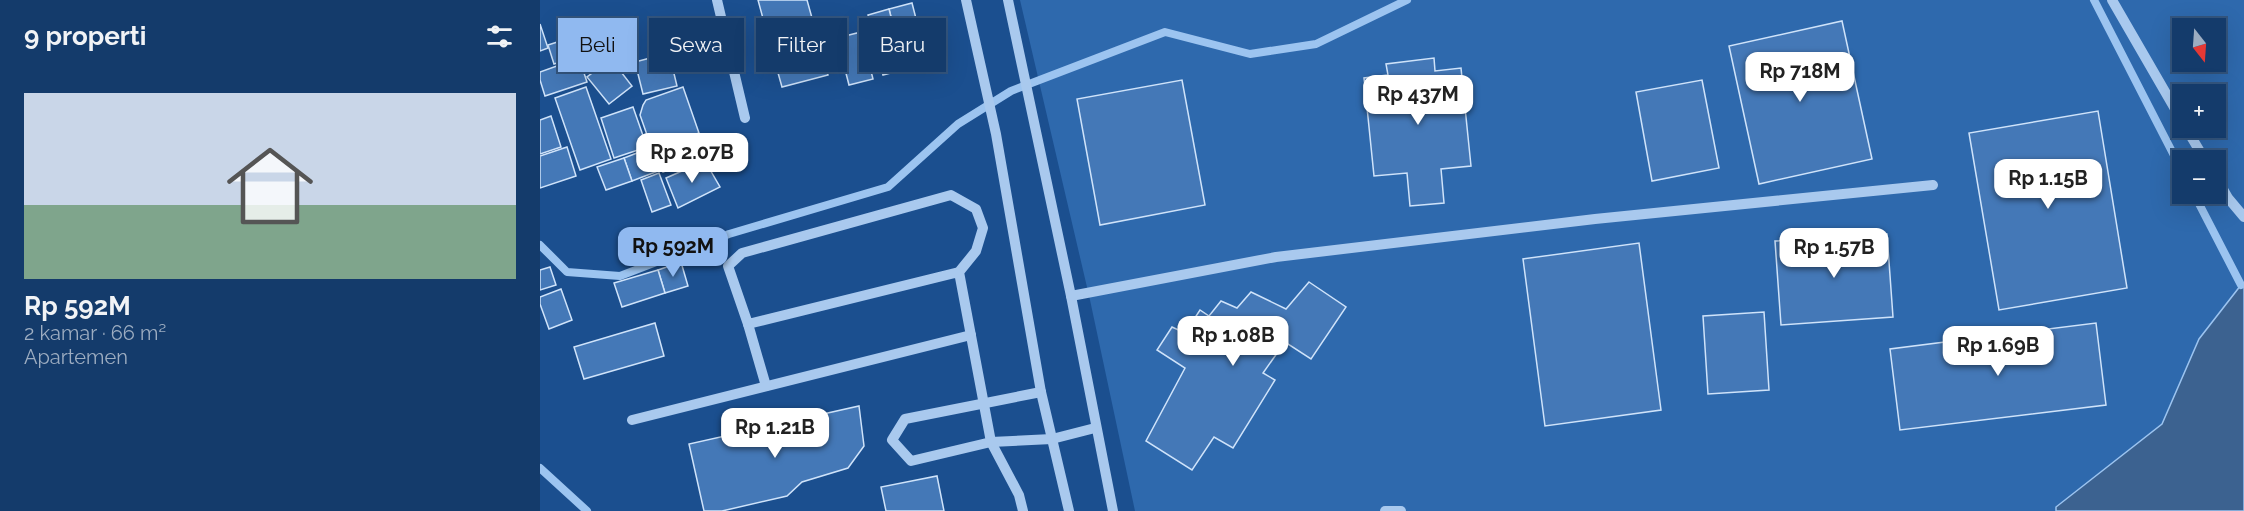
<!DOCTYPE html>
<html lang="id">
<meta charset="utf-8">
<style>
:root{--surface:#143b6b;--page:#1d4271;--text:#f1f3f6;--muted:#9dadc1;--line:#33557e;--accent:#90b9f0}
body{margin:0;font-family:Raleway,sans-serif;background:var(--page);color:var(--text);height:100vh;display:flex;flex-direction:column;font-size:22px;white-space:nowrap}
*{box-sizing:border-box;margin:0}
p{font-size:20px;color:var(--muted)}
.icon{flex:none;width:33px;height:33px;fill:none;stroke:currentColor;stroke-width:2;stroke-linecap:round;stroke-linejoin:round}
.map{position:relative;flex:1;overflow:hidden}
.side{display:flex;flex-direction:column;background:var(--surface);width:540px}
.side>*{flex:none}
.hud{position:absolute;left:18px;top:18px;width:570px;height:54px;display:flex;gap:12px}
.needle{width:39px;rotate:163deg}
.tools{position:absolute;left:1632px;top:18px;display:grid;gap:12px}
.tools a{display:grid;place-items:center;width:54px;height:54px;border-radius:0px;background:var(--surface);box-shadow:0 6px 24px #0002,0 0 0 2px var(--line);font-size:30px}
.price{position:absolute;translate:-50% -51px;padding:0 14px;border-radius:12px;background:#fff;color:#222;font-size:20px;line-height:39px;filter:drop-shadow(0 2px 3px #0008)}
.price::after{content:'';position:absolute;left:50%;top:36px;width:18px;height:14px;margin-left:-9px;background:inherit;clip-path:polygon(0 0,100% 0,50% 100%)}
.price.current{background:var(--accent);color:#111}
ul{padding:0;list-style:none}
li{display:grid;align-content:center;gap:12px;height:318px;padding:0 24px}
li span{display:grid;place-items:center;height:186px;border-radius:0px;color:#555}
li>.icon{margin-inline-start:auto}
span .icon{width:108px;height:108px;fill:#fffc;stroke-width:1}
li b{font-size:26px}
h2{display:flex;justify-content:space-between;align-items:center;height:72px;padding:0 24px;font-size:26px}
.chip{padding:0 21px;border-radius:0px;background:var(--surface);box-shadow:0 6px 24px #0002,0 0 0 2px var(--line);font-size:21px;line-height:54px}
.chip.current{background:var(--accent);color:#111}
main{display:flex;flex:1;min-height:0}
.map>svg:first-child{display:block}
</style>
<main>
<section class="side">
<h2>9 properti<svg class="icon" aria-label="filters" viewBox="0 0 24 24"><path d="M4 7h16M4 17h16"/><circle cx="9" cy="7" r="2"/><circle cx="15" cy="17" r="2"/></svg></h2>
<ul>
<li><span style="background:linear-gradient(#c9d6e8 60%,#7fa58c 0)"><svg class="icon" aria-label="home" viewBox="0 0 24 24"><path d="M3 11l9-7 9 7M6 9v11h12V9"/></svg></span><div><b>Rp 592M</b><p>2 kamar · 66 m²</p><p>Apartemen</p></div></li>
</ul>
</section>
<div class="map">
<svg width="1704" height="511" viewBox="0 0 1704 511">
<rect width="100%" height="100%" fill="#1b4f8f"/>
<path fill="#2e69ad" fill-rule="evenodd" d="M 480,0 L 1704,0 L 1704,511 L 595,511 L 550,300 ZM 1642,28 L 1676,28 L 1676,62 L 1642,62 ZM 1642,94 L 1676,94 L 1676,128 L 1642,128 ZM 1642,160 L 1676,160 L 1676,194 L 1642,194 Z"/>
<polygon fill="#3c6290" stroke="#9cc4f0" stroke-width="1.5" points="1701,285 1704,286 1704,511 1516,511 1516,507 1622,424 1659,339"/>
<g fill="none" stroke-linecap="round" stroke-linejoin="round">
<g stroke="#9cc4f0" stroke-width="8">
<polyline points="1554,0 1642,171"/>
<polyline points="1654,194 1701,285"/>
<polyline points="0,245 27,272 80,276 189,234 348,187 418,124 471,91 625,32 710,54 776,44 867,0"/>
<polyline points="0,468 47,511"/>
</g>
</g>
<g fill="#4478b7" stroke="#cfe3fa" stroke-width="1.5">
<polygon points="218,0 267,0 277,36 231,48"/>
<polygon points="372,3 382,42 359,49 349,9"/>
<polygon points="349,9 359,49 339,54 328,15"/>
<polygon points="1302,21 1332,159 1219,184 1189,46"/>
<polygon points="0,24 8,48 0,51"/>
<polygon points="321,32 333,79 309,85 297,38"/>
<polygon points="36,36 42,55 14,64 8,45"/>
<polygon points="277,36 288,75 242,87 231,48"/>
<polygon points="383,45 388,63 343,75 338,57"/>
<polygon points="129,53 137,86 103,94 95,62"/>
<polygon points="39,58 47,82 5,96 0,80 0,72"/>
<polygon points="894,58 895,71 921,68 931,166 901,169 904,203 870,206 867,173 834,176 824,78 848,75 846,64"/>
<polygon points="71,59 92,86 69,104 47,77"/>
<polygon points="642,80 665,205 560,225 537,99"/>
<polygon points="1162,80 1179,168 1112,181 1096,92"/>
<polygon points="46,87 71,159 40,170 15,98"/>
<polygon points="143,87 159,133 112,149 100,115 103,105 106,100"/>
<polygon points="93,107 107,147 74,158 61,118"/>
<polygon points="1558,111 1587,288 1459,310 1429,133"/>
<polygon points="11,116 21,147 0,154 0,120"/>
<polygon points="157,138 164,157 123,172 116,152"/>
<polygon points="27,147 36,176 0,188 0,156"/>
<polygon points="110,148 118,171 92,181 84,158"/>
<polygon points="84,158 92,181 66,190 57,167"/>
<polygon points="165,161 180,187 138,208 126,178"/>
<polygon points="119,173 131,205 112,212 101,180"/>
<polygon points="1347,234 1353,317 1241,325 1235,241"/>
<polygon points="1099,243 1121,410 1005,426 983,259"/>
<polygon points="141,262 148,286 125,293 118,270"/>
<polygon points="10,267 16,285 0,290 0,270"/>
<polygon points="118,270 125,293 82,307 74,283"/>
<polygon points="769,282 806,307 771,359 745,342 723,373 735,380 693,448 674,437 652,470 606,441 645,368 617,350 632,327 645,333 660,310 669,316 681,301 697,308 711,292 746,309"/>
<polygon points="21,289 32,320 9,329 0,304 0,297"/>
<polygon points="1224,312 1229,390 1168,394 1163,316"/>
<polygon points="115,323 124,356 44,379 34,347"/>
<polygon points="1556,323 1566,405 1360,430 1350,349"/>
<polygon points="319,406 324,446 308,468 262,482 247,496 182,511 164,511 149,444"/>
<polygon points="397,476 404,511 346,511 341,487"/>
</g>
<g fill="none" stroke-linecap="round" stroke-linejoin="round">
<g stroke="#a9c9ee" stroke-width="10">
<polyline points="177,0 205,118"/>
<polyline points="426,0 456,134 501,392 529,511"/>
<polyline points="468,0 531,296 573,511"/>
<polyline points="1572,0 1642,121"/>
<polyline points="1646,128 1665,160"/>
<polyline points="1676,177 1688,198 1704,217"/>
<polyline points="419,272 208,324 188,266 202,253 411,195 436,209 443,228 436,251 419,272 451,442 479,495 483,511"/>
<polyline points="531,296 736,257 1055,219 1393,185"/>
<polyline points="208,324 226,386"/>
<polyline points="501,392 365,419 352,440 371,461 451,442 512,439 555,428"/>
<polyline points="92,420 431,335"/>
<polyline points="845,511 861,511"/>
</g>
</g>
</svg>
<div class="tools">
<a><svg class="needle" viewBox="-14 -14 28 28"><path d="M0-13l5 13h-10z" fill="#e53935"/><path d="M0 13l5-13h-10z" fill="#9dadc1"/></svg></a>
<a>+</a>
<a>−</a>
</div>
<b class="price" style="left:1260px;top:103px">Rp 718M</b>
<b class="price" style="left:878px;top:126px">Rp 437M</b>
<b class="price" style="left:152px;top:184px">Rp 2.07B</b>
<b class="price" style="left:1508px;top:210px">Rp 1.15B</b>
<b class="price current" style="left:133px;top:278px">Rp 592M</b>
<b class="price" style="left:1294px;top:279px">Rp 1.57B</b>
<b class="price" style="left:693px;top:367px">Rp 1.08B</b>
<b class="price" style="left:1458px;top:377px">Rp 1.69B</b>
<b class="price" style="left:235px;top:459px">Rp 1.21B</b>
<div class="hud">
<a class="chip current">Beli</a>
<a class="chip">Sewa</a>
<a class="chip">Filter</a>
<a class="chip">Baru</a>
</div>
</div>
</main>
